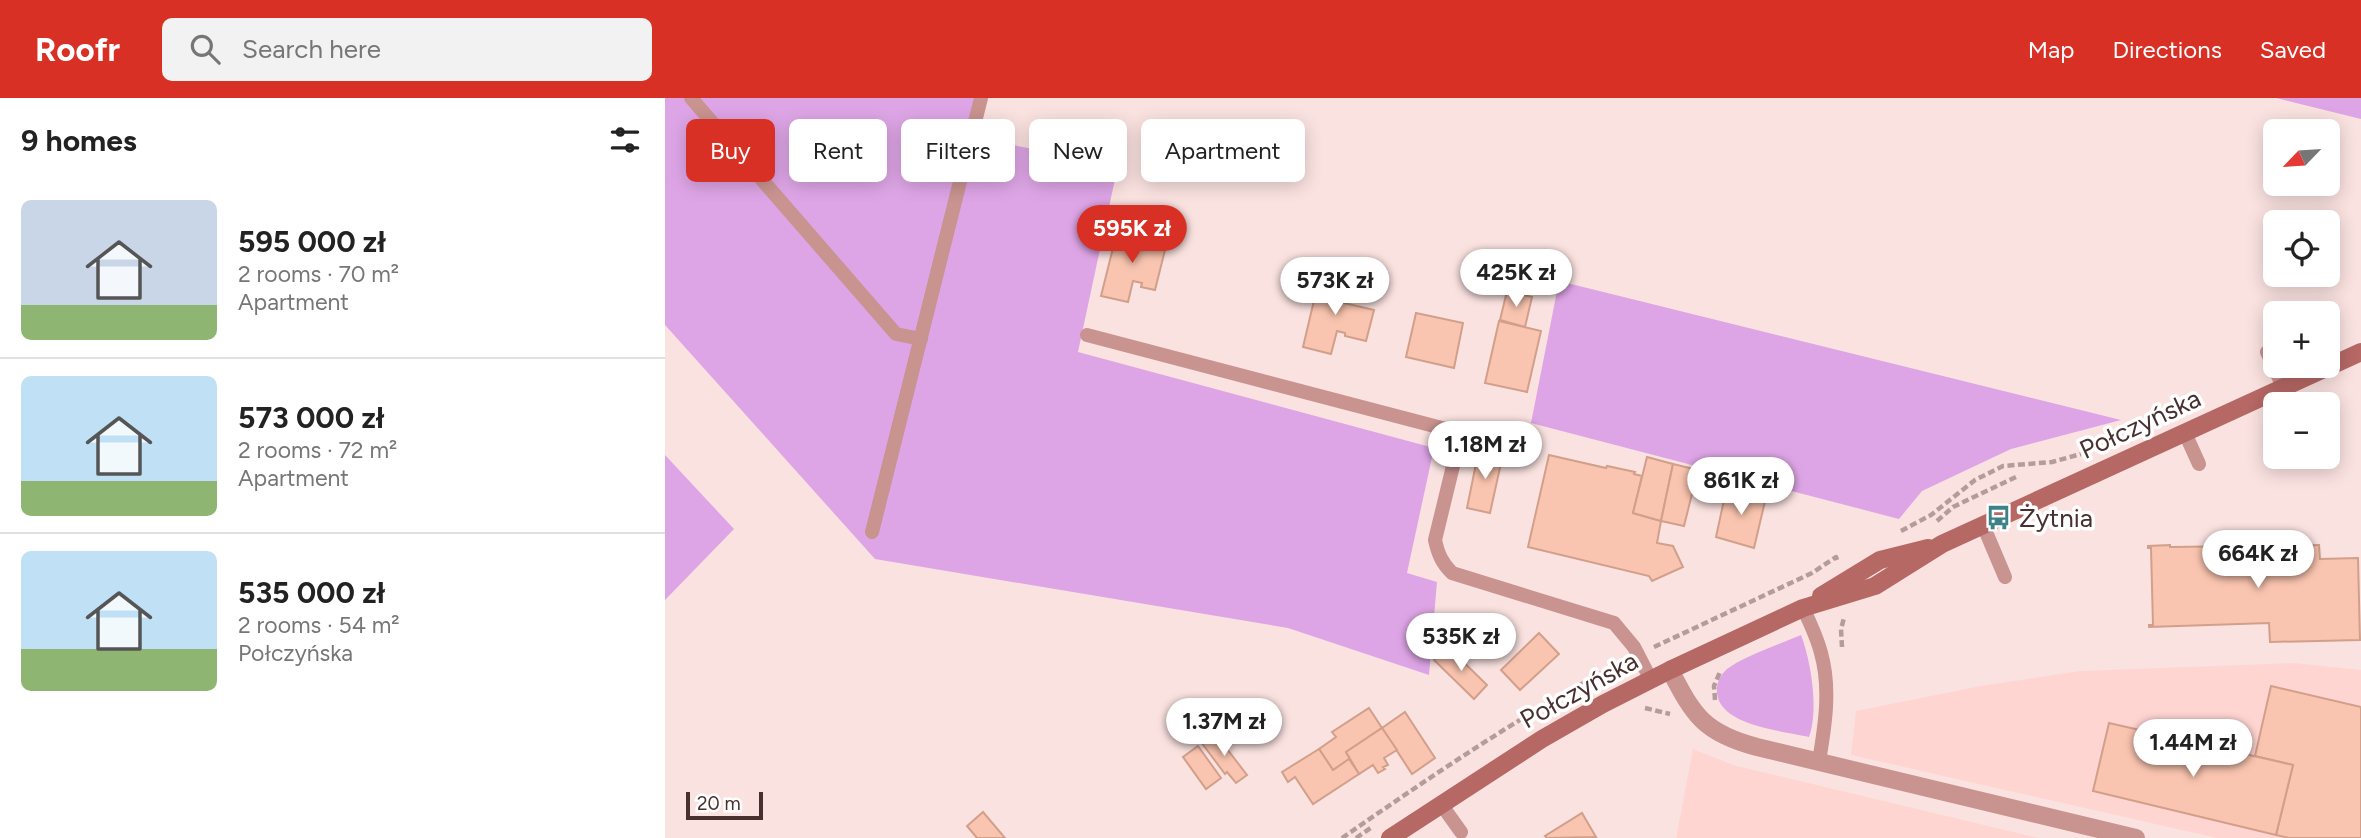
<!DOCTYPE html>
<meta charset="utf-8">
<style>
:root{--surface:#fff;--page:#f2f2f2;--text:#222;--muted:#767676;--line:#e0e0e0;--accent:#d93025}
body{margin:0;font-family:Figtree,sans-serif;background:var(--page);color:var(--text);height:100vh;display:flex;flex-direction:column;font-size:26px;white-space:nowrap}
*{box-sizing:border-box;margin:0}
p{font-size:23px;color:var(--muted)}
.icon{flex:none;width:38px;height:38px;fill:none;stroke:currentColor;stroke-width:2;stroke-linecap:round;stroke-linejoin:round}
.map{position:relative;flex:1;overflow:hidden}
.panel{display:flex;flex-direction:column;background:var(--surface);width:665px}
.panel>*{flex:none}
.banner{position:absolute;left:21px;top:21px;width:665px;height:63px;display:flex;gap:14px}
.needle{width:46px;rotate:245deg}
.controls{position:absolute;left:1598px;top:21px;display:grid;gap:14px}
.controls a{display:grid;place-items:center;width:77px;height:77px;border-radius:10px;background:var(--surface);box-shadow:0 4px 18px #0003;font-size:35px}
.scale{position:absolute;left:21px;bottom:18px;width:77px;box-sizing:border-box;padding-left:7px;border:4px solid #47302f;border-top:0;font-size:19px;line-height:24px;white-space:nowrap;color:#47302f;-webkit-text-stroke:5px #fff;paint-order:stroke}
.price{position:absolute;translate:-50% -60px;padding:0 16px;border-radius:24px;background:#fff;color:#222;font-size:23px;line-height:46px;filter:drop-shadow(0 2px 4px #0008)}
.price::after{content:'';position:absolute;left:50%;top:42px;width:21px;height:16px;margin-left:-10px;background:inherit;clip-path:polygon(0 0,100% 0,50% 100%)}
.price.active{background:var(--accent);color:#fff}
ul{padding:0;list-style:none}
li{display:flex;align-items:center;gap:21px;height:175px;padding:0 21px}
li+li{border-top:2px solid var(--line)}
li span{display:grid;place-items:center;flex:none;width:196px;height:140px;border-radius:10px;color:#555}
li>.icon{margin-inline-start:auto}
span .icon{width:84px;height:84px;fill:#fffc;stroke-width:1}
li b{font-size:30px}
h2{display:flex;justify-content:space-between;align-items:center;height:84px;padding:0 21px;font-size:30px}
.chip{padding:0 24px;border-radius:10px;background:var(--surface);box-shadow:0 4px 18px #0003;font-size:24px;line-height:63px}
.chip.active{background:var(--accent);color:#fff}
header{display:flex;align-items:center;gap:42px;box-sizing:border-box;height:98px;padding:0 35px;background:var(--accent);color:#fff}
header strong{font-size:33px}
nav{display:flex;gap:38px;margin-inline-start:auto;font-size:24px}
.search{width:490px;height:63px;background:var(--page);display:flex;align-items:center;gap:18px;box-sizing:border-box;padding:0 24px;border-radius:10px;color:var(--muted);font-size:26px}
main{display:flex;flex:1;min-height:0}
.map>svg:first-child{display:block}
</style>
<header>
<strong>Roofr</strong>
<div class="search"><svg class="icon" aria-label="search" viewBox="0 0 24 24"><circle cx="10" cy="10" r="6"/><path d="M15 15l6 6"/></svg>Search here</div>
<nav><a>Map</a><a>Directions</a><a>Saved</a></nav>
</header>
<main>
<section class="panel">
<h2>9 homes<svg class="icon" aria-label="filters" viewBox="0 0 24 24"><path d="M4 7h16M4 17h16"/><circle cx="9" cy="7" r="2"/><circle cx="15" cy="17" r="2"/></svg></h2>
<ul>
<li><span style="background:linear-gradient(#c9d6e8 75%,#8fb573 0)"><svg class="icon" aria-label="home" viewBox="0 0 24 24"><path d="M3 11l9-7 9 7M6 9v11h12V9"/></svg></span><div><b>595 000 zł</b><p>2 rooms · 70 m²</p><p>Apartment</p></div></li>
<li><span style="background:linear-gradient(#bfe0f5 75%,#8fb573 0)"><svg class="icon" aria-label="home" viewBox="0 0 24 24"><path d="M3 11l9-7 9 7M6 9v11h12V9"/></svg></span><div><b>573 000 zł</b><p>2 rooms · 72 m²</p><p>Apartment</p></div></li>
<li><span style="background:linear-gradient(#bfe0f5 70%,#8fb573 0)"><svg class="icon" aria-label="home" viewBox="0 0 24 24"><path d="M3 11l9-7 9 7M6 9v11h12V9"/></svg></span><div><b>535 000 zł</b><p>2 rooms · 54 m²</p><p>Połczyńska</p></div></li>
</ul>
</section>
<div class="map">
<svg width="1696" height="740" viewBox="0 0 1696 740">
<rect width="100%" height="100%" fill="#fae2e0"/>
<g fill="#ffd5d2">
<polygon points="1630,565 1696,572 1696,740 1552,740 1186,657 1191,613 1316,588 1415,573"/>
<polygon points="1028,651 1068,667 1373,740 1011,740"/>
</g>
<g fill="#dea5e6">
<polygon points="0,0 320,0 310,40 453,67 413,254 769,350 742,475 772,484 764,577 623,530 210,461 0,227"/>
<polygon points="1611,0 1696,0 1696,21"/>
<polygon points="894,183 1456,322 1346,351 1257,393 1234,421 866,325"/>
<polygon points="0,357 69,431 0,502"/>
<path d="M 1136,537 C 1146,563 1154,612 1144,639 C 1119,633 1055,628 1052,595 C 1051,586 1055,577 1062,571 C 1077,559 1117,545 1136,537 Z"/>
</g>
<g fill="#fac5b0" stroke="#d29f8a" stroke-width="2">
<polygon points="453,130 484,138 482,148 500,152 490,192 476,189 477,185 468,183 463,204 436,198"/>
<polygon points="655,177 683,184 679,205 709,212 701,243 680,238 680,235 672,233 666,256 638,249"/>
<polygon points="842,193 867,199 860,229 835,222"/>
<polygon points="751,215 798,225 789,270 741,259"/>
<polygon points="834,223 876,233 862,294 820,285"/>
<polygon points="814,351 838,356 825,415 802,410"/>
<polygon points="884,357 941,370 942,368 970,374 969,376 977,378 968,415 996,423 992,445 1008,448 1018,469 987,483 984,478 863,449"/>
<polygon points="982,359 1008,366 996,423 968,415"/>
<polygon points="1008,366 1033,372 1019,428 996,423"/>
<polygon points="1062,388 1101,399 1089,450 1051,439"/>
<polygon points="1505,447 1505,449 1654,447 1655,461 1693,460 1695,542 1605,544 1604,525 1484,529 1484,527 1488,527 1486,450 1483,450 1483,448"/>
<polygon points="874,535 894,556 855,592 836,572"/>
<polygon points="782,548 822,587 809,601 769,562"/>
<polygon points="1606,588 1696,609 1696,740 1624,740 1611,737 1628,667 1590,658"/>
<polygon points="704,610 717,630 681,654 685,661 668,672 654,651 671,639 667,634"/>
<polygon points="740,614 770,660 747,676 717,630"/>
<polygon points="1444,625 1628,667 1611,737 1428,693"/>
<polygon points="717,630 732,652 719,660 723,667 718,669 720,671 713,675 708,667 694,676 681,654"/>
<polygon points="549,634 582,677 571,685 562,674 560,676 536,644"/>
<polygon points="533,648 556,680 541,691 518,659"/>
<polygon points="654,651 668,672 684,661 694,676 648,706 630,679 623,684 617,674"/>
<polygon points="318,714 340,740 312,740 302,728"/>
<polygon points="917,715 931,739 882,740 880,738"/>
</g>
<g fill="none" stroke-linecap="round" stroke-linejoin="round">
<g stroke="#b49c9a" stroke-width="4.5" stroke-dasharray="7 3.5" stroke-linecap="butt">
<polyline points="1272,423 1288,409 1353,378"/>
<polyline points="1236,433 1266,417 1310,382 1338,368 1387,364 1416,356"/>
<polyline points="989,549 1147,475 1171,459 1172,462"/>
<polyline points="1177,549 1176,531 1179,520"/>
<polyline points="1050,602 1049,588 1055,574"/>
<polyline points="980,610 1005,616"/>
<path d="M 677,740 C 767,678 858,615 956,565"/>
<polyline points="691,740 707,729"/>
</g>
<g stroke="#c99390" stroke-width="14">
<polyline points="26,0 231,236 256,241"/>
<path d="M 422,237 L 796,335 L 770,442 C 773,456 777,465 787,475 L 949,525 L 969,549 L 986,582"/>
<polyline points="1602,254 1626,306"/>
<polyline points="1520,335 1534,366"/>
<polyline points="1318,427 1340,479"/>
<polyline points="207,434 316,0"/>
<path d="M 1138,510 C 1145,525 1152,539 1156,555 C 1166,590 1160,628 1154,663"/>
<polyline points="776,706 796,734"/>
</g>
<path stroke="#c99390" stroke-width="18" d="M 1005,572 C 1029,618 1039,635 1092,649 L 1471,740"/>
<g stroke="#b66865" stroke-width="18">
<polyline points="1156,498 1215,462 1263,450"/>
<polyline points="725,740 877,641 938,606 1005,572 1138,510 1210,488 1277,446 1696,254"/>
</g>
</g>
<defs>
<symbol id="bus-bare" viewBox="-9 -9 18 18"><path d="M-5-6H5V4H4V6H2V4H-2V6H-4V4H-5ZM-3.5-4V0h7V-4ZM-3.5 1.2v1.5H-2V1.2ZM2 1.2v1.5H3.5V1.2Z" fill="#3b8389" stroke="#fff" stroke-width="2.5" paint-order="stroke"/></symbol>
</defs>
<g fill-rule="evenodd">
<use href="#bus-bare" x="1316" y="402" width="35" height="35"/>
</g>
<g text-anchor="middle" stroke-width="7" stroke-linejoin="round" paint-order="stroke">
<g font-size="26" fill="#47302f" stroke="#fff">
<text transform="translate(1475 326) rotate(-25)" y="9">Połczyńska</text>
<text transform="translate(914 592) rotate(-29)" y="9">Połczyńska</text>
</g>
<g font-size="26" fill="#47302f" stroke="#fff" text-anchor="start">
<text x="1354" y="429">Żytnia</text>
</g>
</g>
</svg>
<div class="controls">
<a><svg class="needle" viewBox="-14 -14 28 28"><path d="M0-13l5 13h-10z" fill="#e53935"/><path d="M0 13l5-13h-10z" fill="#767676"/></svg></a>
<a><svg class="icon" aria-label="locate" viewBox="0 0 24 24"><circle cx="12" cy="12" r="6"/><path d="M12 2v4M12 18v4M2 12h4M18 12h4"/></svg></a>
<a>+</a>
<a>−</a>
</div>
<div class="scale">20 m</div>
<b class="price active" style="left:467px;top:167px">595K zł</b>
<b class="price" style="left:851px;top:211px">425K zł</b>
<b class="price" style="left:670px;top:219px">573K zł</b>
<b class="price" style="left:820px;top:383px">1.18M zł</b>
<b class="price" style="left:1076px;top:419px">861K zł</b>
<b class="price" style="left:1593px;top:492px">664K zł</b>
<b class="price" style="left:796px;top:575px">535K zł</b>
<b class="price" style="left:559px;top:660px">1.37M zł</b>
<b class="price" style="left:1528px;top:681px">1.44M zł</b>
<div class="banner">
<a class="chip active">Buy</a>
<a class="chip">Rent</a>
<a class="chip">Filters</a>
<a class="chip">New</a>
<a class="chip">Apartment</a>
</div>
</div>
</main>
